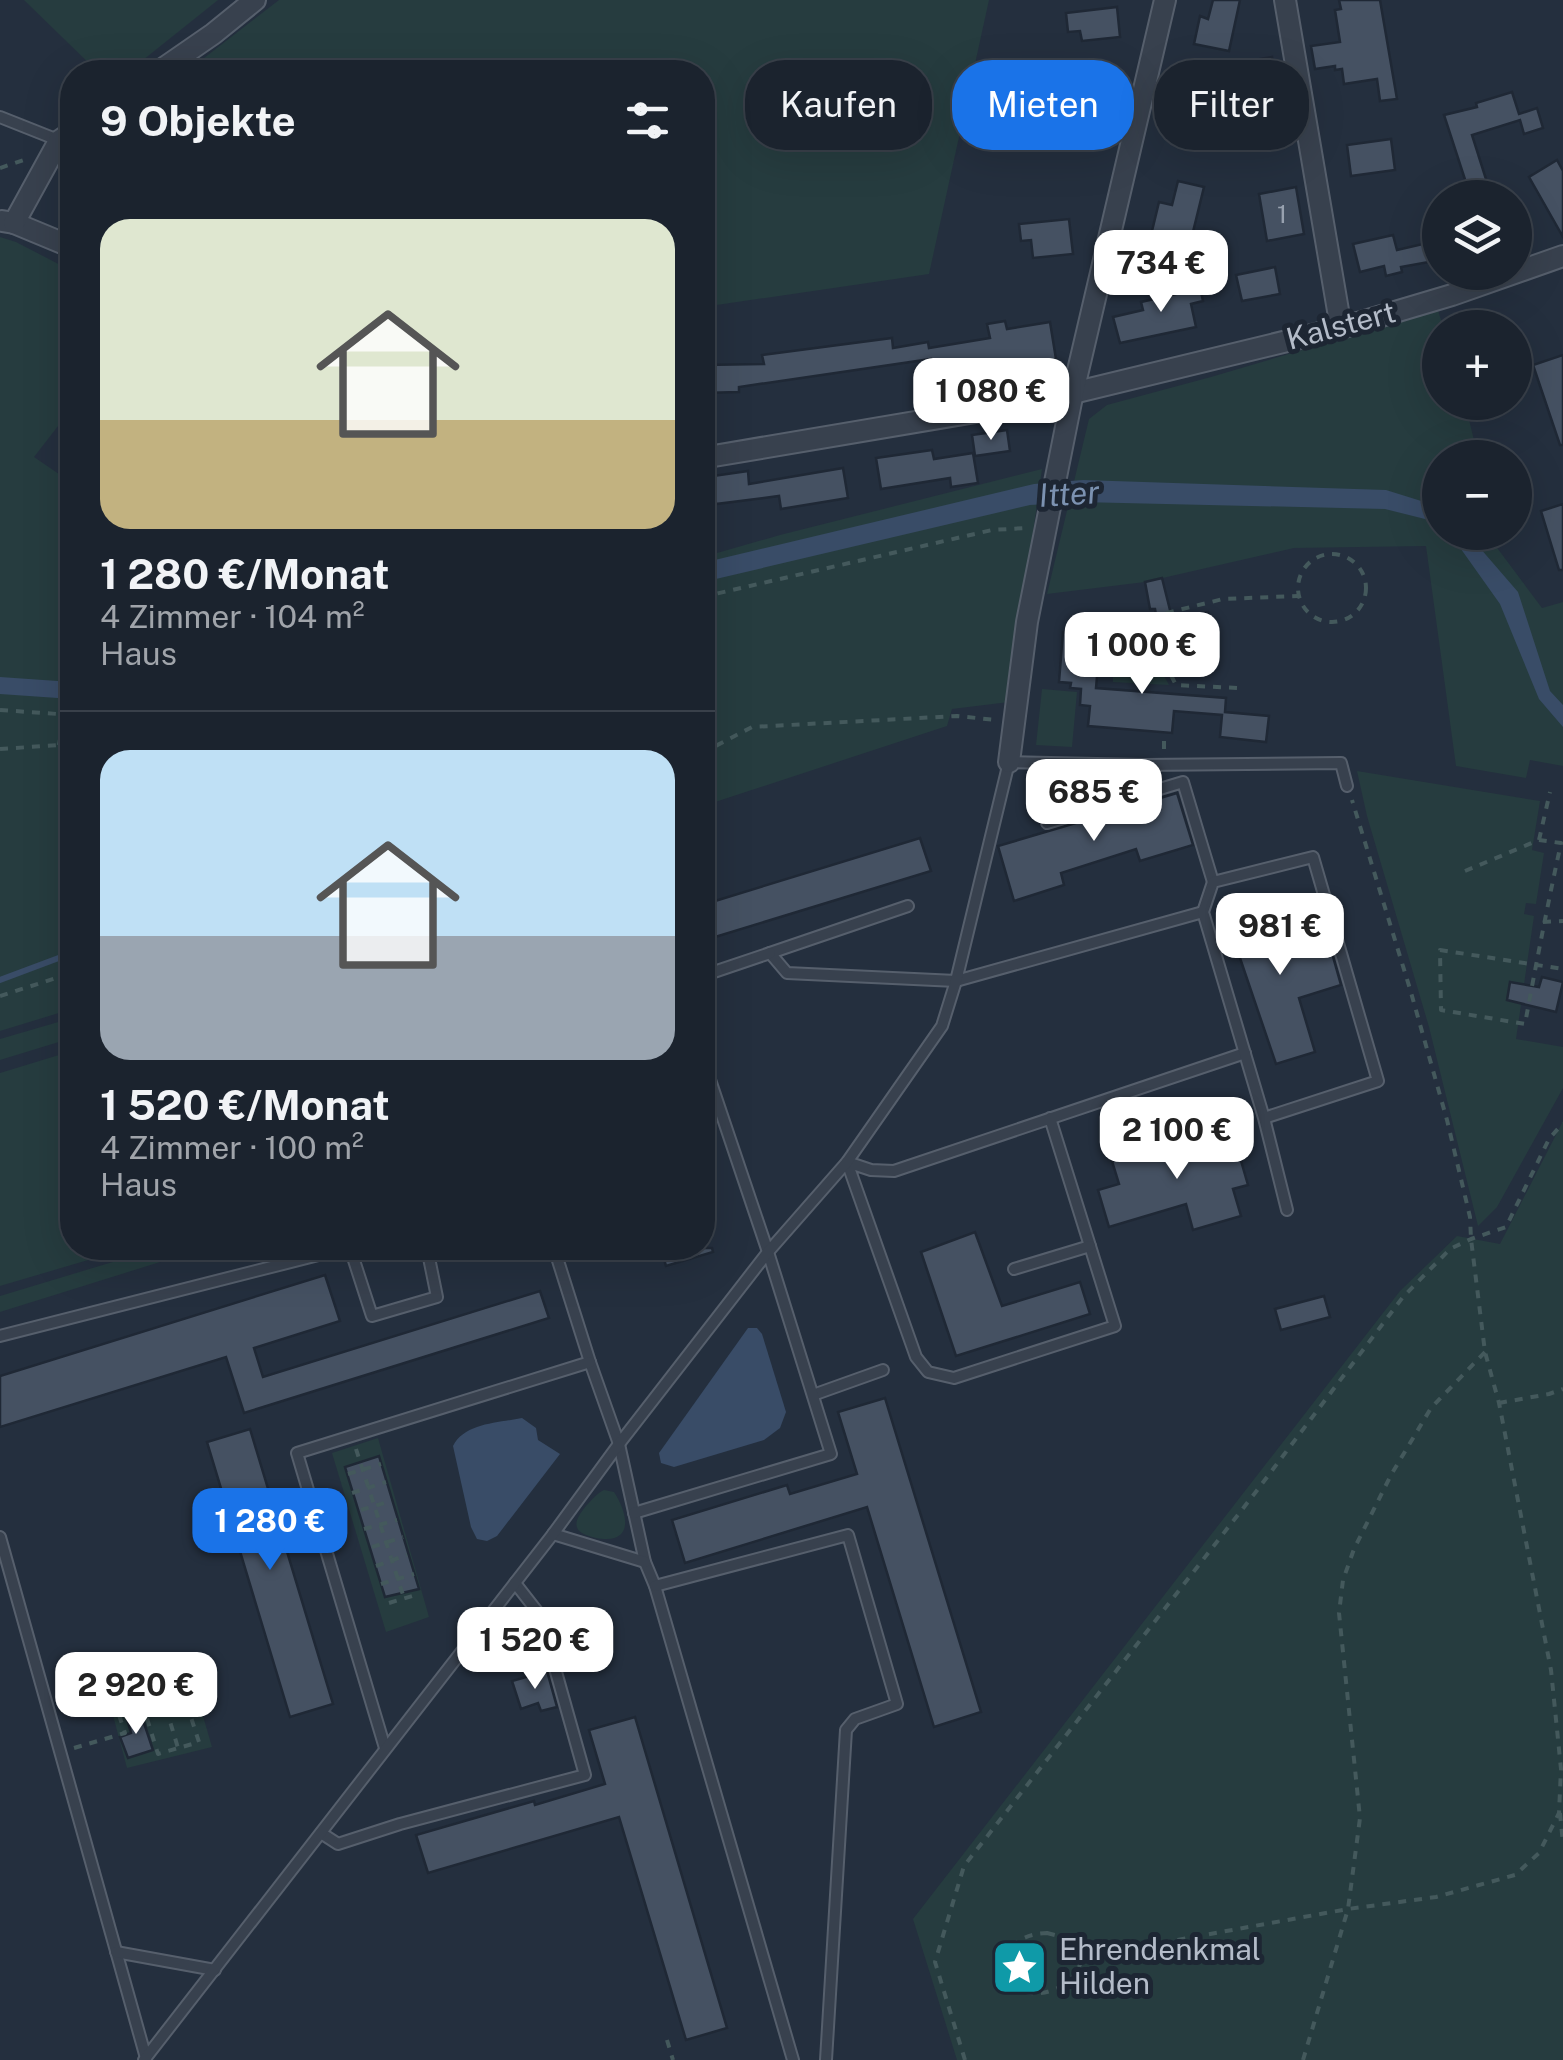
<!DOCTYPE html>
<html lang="de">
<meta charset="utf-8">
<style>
:root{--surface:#1b232e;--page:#282f3a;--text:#f1f3f6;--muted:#a0a4aa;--line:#39404a;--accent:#1a73e8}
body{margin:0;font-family:"Public Sans",sans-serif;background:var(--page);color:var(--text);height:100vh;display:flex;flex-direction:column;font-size:38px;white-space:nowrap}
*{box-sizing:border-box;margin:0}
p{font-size:32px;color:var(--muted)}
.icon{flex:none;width:55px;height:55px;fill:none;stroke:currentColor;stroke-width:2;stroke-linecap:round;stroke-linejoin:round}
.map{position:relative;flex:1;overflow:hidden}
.sheet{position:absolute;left:60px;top:60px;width:655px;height:1200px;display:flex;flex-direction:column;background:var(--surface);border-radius:40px;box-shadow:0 10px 40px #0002,0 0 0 2px var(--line)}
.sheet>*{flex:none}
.guide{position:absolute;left:745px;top:60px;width:668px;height:90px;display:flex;gap:20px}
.fabs{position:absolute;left:1422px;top:180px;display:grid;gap:20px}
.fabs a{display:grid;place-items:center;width:110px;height:110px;border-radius:50%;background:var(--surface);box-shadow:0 10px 40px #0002,0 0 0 2px var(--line);font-size:50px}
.price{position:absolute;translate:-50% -85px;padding:0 22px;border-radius:20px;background:#fff;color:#222;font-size:32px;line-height:65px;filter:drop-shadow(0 2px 5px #0008)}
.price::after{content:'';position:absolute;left:50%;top:60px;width:30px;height:22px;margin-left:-15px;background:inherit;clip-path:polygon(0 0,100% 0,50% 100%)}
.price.on{background:var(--accent);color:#fff}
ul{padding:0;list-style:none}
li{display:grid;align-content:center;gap:20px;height:530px;padding:0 40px}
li+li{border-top:2px solid var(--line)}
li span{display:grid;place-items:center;height:310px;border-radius:30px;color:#555}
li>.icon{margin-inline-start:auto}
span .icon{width:180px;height:180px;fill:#fffc;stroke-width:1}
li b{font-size:42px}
h2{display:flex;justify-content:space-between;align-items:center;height:120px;padding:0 40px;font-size:42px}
.pill{padding:0 35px;border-radius:40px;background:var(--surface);box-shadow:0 10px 40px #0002,0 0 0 2px var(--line);font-size:35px;line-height:90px}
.pill.on{background:var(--accent);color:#fff}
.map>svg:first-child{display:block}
</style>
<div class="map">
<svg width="1563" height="2060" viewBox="0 0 1563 2060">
<rect width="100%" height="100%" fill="#242f3e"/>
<g fill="#263c3f">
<polygon points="24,0 218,0 128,72 98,72"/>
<polygon points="279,0 989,0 929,274 703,307 702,72 186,72"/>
<polygon points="0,237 16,242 72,271 72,408 34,457 72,483 72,1009 0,1031"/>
<polygon points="1438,310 1443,327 1440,328 1440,402 1465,403 1478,457 1440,458 1440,482 1434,484 1440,490 1440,532 1486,533 1542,608 1563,602 1563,766 1530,760 1526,778 1456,766 1426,546 1294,548 1145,582 1047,594 1089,419 1107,405 1211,377"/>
<polygon points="1042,469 1009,702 952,709 947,726 703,806 703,557 780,535"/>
<polygon points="1151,652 1169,685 1113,682 1113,654"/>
<polygon points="1042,689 1077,692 1072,747 1036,745"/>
<polygon points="1357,771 1540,801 1532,850 1544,853 1536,904 1526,903 1524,914 1534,916 1516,1039 1563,1047 1563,1088 1497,1207 1478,1226 1429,1027 1367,816"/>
<polygon points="72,1018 72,1038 0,1060 0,1039"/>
<polygon points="72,1051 72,1248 129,1248 0,1286 0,1073"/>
<polygon points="1563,1121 1563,2060 957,2060 913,1919 1400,1291 1457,1236 1500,1244"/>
<polygon points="159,1248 205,1248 0,1312 0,1296"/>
<polygon points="378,1438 429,1617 386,1632 332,1453"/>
<path d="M 604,1490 L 614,1492 C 629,1515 634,1545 596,1538 C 573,1533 571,1524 586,1506 C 592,1500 596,1494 604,1490 Z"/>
<polygon points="190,1671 212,1747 127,1768 107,1693"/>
</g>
<g fill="#394c67">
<polygon points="1083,480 1386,490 1434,505 1440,509 1440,528 1429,520 1385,509 1080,502 1030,505 703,582 702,563 1034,484"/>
<polygon points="1445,533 1467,533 1518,592 1550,691 1563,705 1563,727 1539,699 1500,604 1456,542"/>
<polygon points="0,677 72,682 72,699 0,694"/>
<polygon points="748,1328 757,1328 762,1334 786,1412 780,1428 764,1440 674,1467 661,1463 659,1453"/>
<path d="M 522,1418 L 536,1428 L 538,1440 L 560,1454 L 497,1536 L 487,1541 L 477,1539 L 471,1527 L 453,1446 C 465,1423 498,1423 522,1418 Z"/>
</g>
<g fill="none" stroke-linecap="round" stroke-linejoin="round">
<polyline stroke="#394c67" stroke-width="6" points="0,980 72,953"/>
</g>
<g fill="#455162" stroke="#1f2835" stroke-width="2.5">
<polygon points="1213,0 1240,0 1229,51 1194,44 1200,16 1208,19"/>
<polygon points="1339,0 1380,0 1397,99 1380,101 1377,79 1344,84 1342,69 1335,70 1335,66 1315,69 1311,46 1340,42 1335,10 1341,9"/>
<polygon points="1117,7 1120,37 1082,41 1080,31 1068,32 1066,13"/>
<polygon points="1272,57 1278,93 1260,95 1254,60"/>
<polygon points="1197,85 1225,92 1214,136 1177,127 1182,109 1191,111"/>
<polygon points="1512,92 1519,114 1537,108 1543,128 1524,134 1520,120 1472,135 1492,198 1471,198 1444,115 1477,107 1476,103"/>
<polygon points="1095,114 1100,142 1060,149 1058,137 1046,138 1044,123"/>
<polygon points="1391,139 1395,170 1351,176 1347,145"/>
<polygon points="1557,160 1563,171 1563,237 1529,177"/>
<polygon points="1178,181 1204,187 1191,240 1152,231 1159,202 1172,205"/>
<polygon points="1296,187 1304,234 1267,241 1259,194"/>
<polygon points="1069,219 1073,254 1033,258 1031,240 1021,241 1019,224"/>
<polygon points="1393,235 1397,250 1440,240 1440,260 1401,267 1402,272 1386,276 1384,266 1360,272 1353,244"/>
<polygon points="1275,267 1280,294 1242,301 1236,275"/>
<polygon points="1198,279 1203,301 1191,304 1196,327 1120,343 1113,317 1143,310 1141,302 1180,293 1177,284"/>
<polygon points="1005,321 1007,329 1050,322 1056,359 934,381 931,359 739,387 739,392 702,393 702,365 764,364 762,355 892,338 893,348 928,342 929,348 990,338 987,324"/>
<polygon points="1563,355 1563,445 1560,445 1533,365"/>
<polygon points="1007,430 1010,451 975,456 972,435"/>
<polygon points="932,450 934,459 973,453 978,483 951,487 950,478 881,489 876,458"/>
<polygon points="843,468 848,498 781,509 779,496 716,504 713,476 748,471 749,484"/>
<polygon points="1563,504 1563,570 1559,570 1541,511"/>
<polygon points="1162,578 1172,618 1208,612 1215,648 1195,651 1198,667 1181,670 1177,643 1161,645 1155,609 1150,609 1145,582"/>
<polygon points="1075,627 1101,630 1096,688 1226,698 1225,712 1269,716 1266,742 1220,737 1222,715 1174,711 1172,733 1088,726 1090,706 1080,705 1081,689 1070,688 1071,683 1059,682 1063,632 1075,633"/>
<polygon points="1177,793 1193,845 1140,861 1136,849 1061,873 1064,885 1014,901 998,846"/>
<polygon points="920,838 931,871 702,941 702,905"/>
<polygon points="1266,898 1283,953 1328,939 1341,985 1299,998 1315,1052 1276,1064 1224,911"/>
<polygon points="1542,977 1563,982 1556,1012 1507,1000 1510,982 1539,987"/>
<polygon points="1215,1129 1222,1151 1237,1147 1248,1185 1233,1189 1241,1216 1193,1230 1186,1204 1109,1227 1098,1190 1119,1184 1112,1161"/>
<polygon points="975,1232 1002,1306 1080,1282 1090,1314 956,1356 921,1252"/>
<polygon points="661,1248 712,1248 713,1252 666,1266"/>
<polygon points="325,1275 340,1321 254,1348 263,1377 540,1291 549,1318 244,1413 226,1357 0,1427 0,1376"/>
<polygon points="1324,1296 1330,1317 1281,1330 1275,1309"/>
<polygon points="885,1398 981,1712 934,1727 867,1507 685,1563 672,1520 787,1485 790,1494 857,1474 838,1412"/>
<polygon points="250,1429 333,1704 290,1717 207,1442"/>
<polygon points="379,1456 419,1589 385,1597 345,1467"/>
<polygon points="547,1671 557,1707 541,1711 538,1703 521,1709 512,1681"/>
<polygon points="183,1685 188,1701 149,1714 144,1698"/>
<polygon points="140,1711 153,1750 128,1758 120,1737 131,1733 126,1715"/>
<polygon points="635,1717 727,2028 686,2040 619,1817 428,1873 416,1835 534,1801 535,1805 605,1784 589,1730"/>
</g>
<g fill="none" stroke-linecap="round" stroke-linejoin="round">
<defs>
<g id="service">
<polyline points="0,117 58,140"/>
<polyline points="1047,823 1183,782 1213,882"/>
<polyline points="908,906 770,953 787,973 956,981 1203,912"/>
<polyline points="702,976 770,953"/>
<polyline points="1050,1118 1115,1326 954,1378 928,1372 916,1357 847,1162 871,1170 894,1171 1245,1053"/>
<polyline points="1264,1118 1378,1081 1313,857 1213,882 1203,912 1264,1118 1287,1210"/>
<polyline points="350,1248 372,1316 437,1297 427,1248"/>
<polyline points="554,1248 590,1362 619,1444 645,1562 655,1586 793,2060"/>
<polyline points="1014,1269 1090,1246"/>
<polyline points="0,1336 346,1248"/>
<polyline points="813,1395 883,1370"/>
<polyline points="634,1513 831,1454 768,1252 702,1056"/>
<polyline points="553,1534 645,1562"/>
<polyline points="0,1537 146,2058"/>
<polyline points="655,1586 848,1535 897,1704 855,1719 846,1730 826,2060"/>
<polyline points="385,1748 297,1453 590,1362"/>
<polyline points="321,1833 338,1844 400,1824 585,1775 540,1615 515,1583"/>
<polyline points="116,1952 215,1970"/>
<polyline points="144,2060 553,1534 619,1444 768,1252 847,1162 942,1026 956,981 1009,762 1143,765 1341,763 1347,786"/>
</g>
<g id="minor">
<polyline points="1285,0 1341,328"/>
<polyline points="158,72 213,34 255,0"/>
<polyline points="2,221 14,223 72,247"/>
<polyline points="14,223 59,141 72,132"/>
<polyline points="702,458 1040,401 1341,328 1452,295 1563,256"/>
<polyline points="1009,762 1027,622 1073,392 1165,0"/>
</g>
</defs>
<use href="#service" stroke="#565f6c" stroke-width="14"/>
<use href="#minor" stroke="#565f6c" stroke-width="24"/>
<g stroke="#44595c" stroke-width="4" stroke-dasharray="8 8" stroke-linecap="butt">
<polyline points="0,168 24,160"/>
<polyline points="65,170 72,183"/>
<circle cx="1332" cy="588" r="34"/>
<polyline points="702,597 992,530 1025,528"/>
<polyline points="1094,664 1108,665 1111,620"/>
<polyline points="1237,688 1176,685 1142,619 1223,599 1298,596"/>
<polyline points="0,710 72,715"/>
<polyline points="59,745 64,716"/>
<polyline points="0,749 59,745 72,773"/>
<polyline points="1164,749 1164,733"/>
<polyline points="702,753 752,727 957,716 996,720"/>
<polyline points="1539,840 1550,792"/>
<path d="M 1465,871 L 1539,840 L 1561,843 C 1548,903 1536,964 1525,1024 L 1441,1010 L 1440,950 L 1563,969"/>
<polyline points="1543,922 1563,921"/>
<polyline points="0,996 72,973"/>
<polyline points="1499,1403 1549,1394 1563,1389"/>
<polyline points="356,1449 404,1598"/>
<polyline points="348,1474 381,1464"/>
<polyline points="352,1493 386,1482"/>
<polyline points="361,1510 391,1501"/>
<polyline points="364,1529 397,1520"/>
<polyline points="372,1547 403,1537"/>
<polyline points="376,1566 407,1555"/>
<polyline points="381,1584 414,1574"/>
<polyline points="389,1603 419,1594"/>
<polyline points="166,1708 178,1748"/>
<polyline points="74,1748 125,1733 116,1706 141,1699 158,1754 199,1742 186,1702"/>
<polyline points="1560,1813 1563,1844"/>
<path d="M 1047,1933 L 1066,1938 L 1083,1957 C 1077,1974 1070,1984 1053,1990 C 1001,2010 980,1936 1047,1933 Z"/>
<polyline points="1083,1957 1348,1909 1436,1897 1515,1875 1539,1853 1559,1813 1561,1769 1551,1670 1499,1403 1485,1352 1471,1239 1470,1217 1447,1120 1410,989 1352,800"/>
<polyline points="667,2040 673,2060"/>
<polyline points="965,2060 935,1962 964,1866 1255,1493 1403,1297 1450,1249 1471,1239 1506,1227 1549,1139 1563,1123"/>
<polyline points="1303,2060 1348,1909 1360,1818 1339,1613 1343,1580 1354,1549 1391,1475 1431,1408 1485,1352"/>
</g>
<use href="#service" stroke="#38414e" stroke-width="10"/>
<use href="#minor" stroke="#38414e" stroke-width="20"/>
</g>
<defs>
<symbol id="sight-square" viewBox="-11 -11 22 22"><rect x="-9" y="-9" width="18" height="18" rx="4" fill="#0f9aa8" stroke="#1d2633"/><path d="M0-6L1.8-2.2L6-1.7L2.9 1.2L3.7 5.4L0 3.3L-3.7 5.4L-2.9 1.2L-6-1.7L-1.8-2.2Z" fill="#fff"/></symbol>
</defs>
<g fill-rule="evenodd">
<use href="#sight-square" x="988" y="1936" width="63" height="63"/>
</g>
<g text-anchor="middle" stroke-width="10" stroke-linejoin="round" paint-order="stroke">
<g font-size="25" fill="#98a1af">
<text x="1282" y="223">1</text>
</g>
<g font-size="30" fill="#b4bcc9" stroke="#1d2633">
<text transform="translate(1341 326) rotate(-15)" y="10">Kalstert</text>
</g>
<g font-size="30" fill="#b4bcc9" stroke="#1d2633" text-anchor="start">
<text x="1059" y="1960">Ehrendenkmal<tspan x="1059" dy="34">Hilden</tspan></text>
</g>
<g font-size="32" font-style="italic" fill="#7c92b1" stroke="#1d2633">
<text transform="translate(1069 494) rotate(-4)" y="11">Itter</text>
</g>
</g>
</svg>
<div class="fabs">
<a><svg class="icon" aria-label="layers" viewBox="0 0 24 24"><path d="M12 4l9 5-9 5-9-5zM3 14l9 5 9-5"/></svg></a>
<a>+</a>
<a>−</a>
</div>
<b class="price" style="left:1161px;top:315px">734 €</b>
<b class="price" style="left:991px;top:443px">1 080 €</b>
<b class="price" style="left:1142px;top:697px">1 000 €</b>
<b class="price" style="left:1094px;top:844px">685 €</b>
<b class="price" style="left:1280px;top:978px">981 €</b>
<b class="price" style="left:1177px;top:1182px">2 100 €</b>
<b class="price on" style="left:270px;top:1573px">1 280 €</b>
<b class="price" style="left:535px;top:1692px">1 520 €</b>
<b class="price" style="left:136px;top:1737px">2 920 €</b>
<div class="guide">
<a class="pill">Kaufen</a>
<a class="pill on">Mieten</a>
<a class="pill">Filter</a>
</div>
<section class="sheet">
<h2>9 Objekte<svg class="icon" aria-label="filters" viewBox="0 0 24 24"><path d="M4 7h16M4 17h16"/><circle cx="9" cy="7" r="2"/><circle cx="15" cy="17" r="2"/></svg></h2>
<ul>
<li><span style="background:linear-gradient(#dfe7d0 65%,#c2b280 0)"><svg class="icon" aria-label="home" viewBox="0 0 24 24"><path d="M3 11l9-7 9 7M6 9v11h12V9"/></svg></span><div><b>1 280 €/Monat</b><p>4 Zimmer · 104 m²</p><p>Haus</p></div></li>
<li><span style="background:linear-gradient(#bfe0f5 60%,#9aa5b1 0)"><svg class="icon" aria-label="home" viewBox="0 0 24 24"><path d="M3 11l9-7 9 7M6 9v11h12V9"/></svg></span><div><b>1 520 €/Monat</b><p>4 Zimmer · 100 m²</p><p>Haus</p></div></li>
</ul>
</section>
</div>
